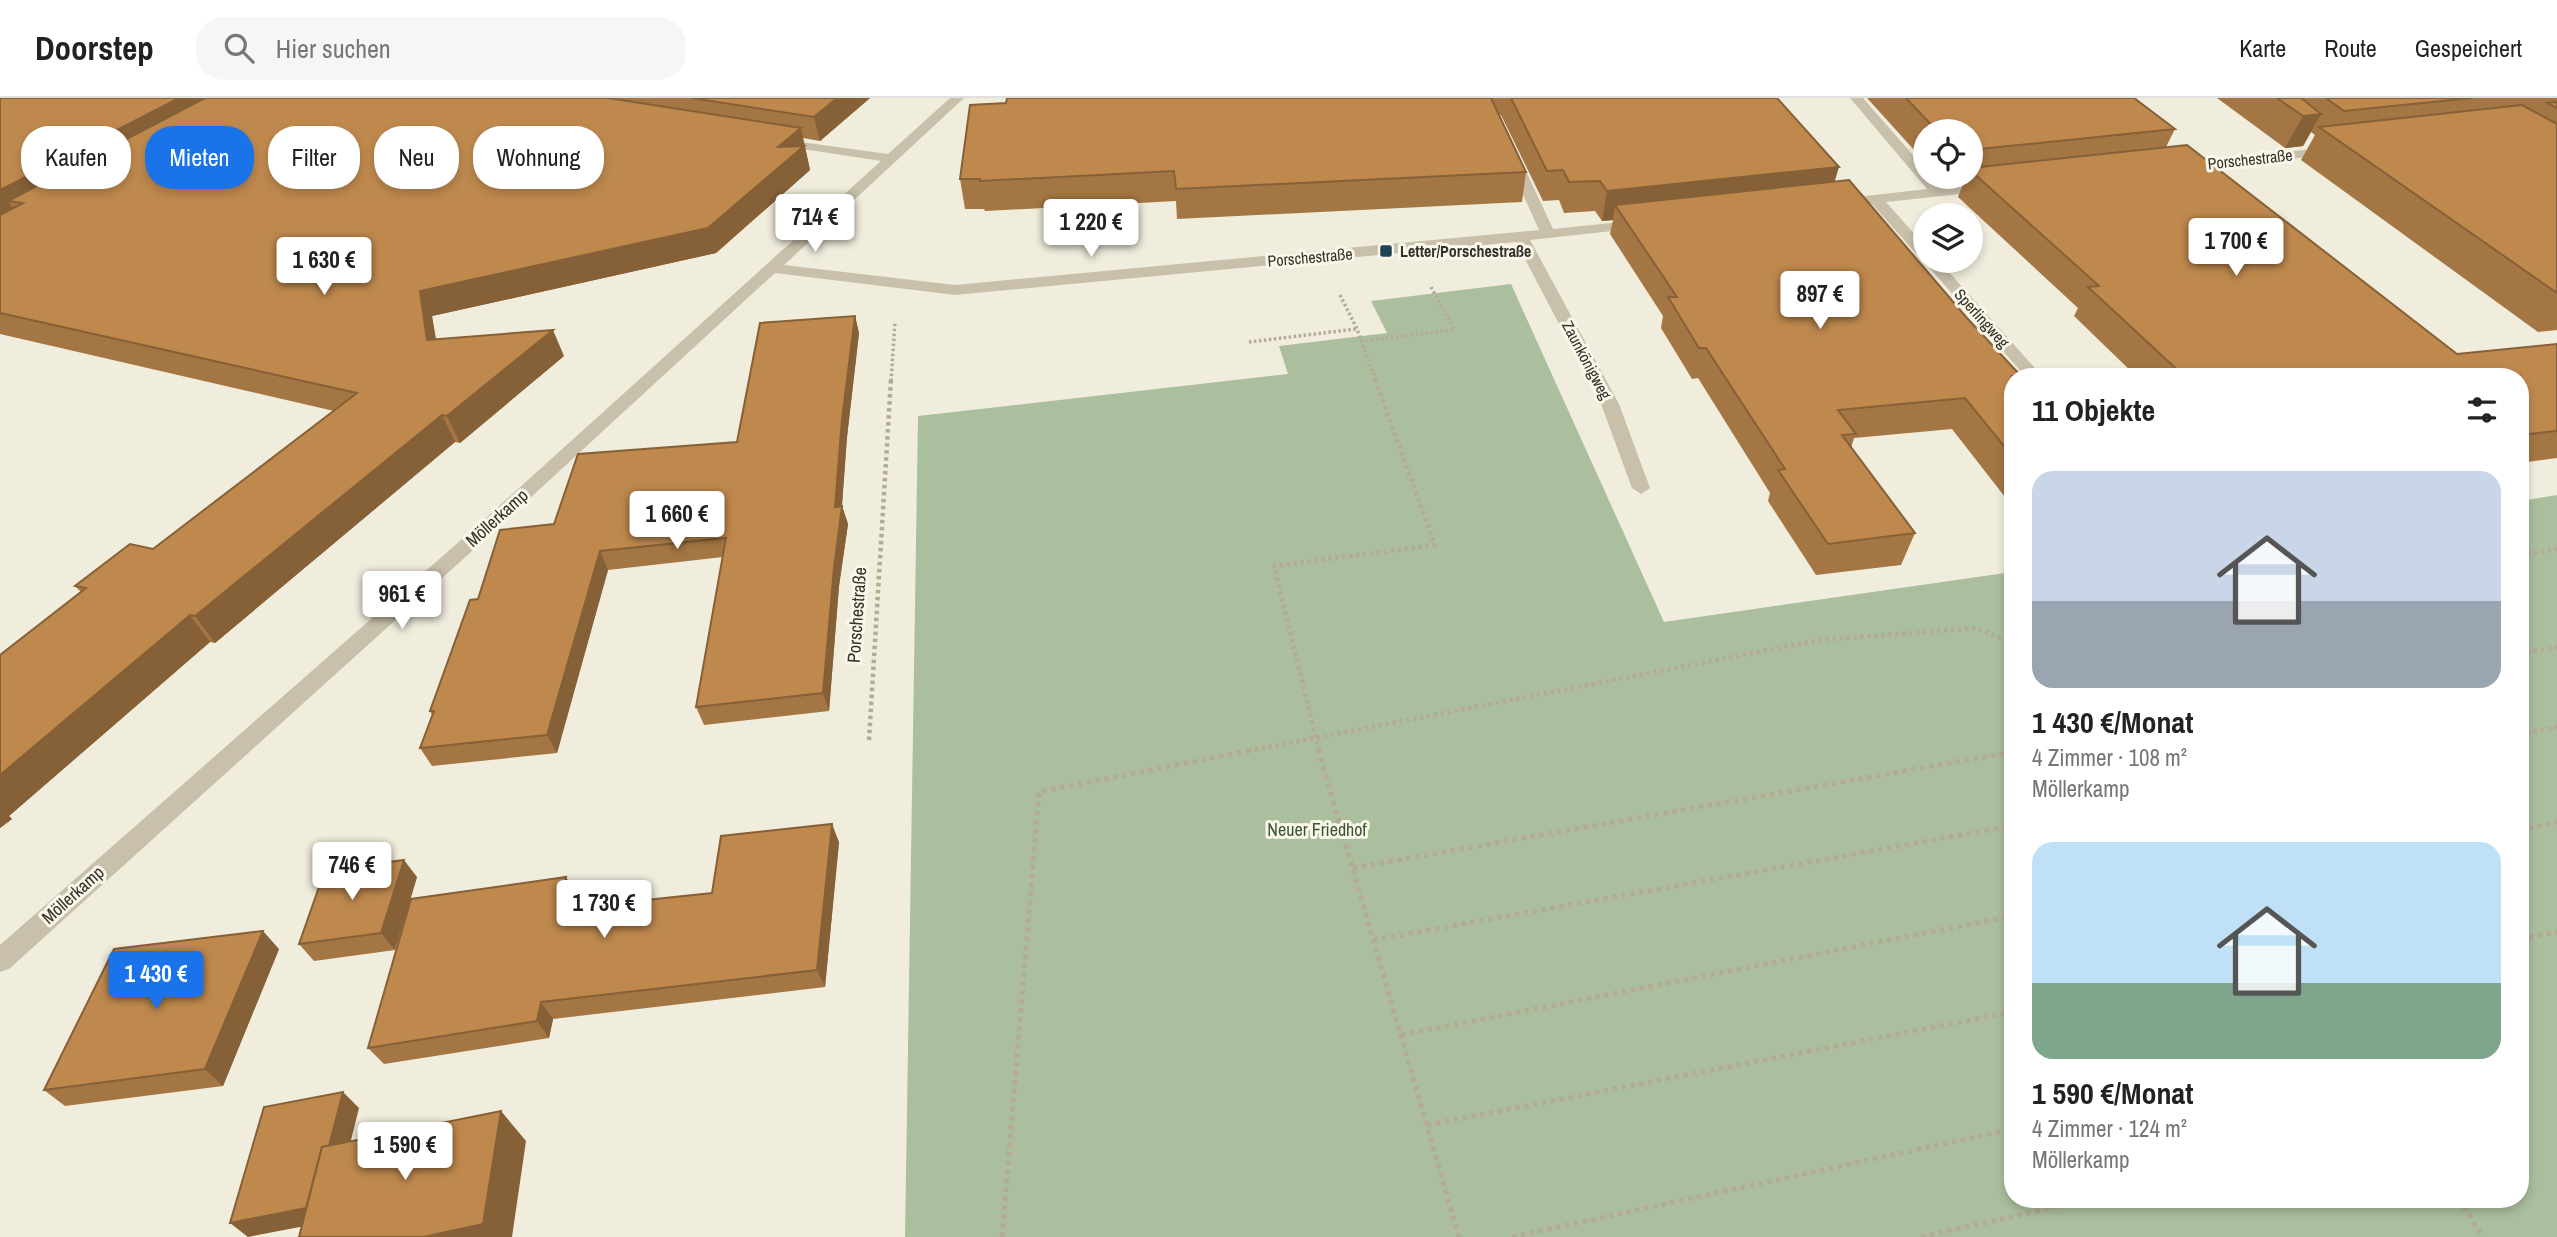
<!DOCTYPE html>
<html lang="de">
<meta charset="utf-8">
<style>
:root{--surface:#fff;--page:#f6f6f6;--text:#222;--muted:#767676;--line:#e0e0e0;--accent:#1a73e8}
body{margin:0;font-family:"Archivo Narrow",sans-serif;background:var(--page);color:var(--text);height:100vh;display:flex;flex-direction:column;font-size:26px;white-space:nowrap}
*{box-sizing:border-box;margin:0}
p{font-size:23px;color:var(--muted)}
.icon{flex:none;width:38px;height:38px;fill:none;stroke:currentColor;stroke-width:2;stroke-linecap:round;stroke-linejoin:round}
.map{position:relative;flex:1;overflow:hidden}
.sheet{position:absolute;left:2004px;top:270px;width:525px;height:840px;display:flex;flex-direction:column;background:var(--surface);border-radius:28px;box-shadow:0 4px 10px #0003}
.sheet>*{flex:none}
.top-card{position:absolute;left:21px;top:28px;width:665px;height:63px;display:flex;gap:14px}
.controls{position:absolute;left:1913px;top:21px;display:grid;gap:14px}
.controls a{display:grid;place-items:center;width:70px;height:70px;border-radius:50%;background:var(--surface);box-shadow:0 4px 10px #0003;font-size:35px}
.price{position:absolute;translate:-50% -60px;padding:0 16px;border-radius:7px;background:#fff;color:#222;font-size:23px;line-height:46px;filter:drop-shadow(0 2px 4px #0008)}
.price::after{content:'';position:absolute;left:50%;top:42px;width:21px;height:16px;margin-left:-10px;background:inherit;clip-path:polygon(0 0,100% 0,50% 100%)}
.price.selected{background:var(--accent);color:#fff}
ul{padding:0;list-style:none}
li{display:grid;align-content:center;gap:14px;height:371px;padding:0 28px}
li span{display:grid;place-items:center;height:217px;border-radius:21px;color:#555}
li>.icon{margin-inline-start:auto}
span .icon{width:126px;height:126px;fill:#fffc;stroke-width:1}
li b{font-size:30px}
h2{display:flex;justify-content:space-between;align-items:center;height:84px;padding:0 28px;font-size:30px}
.chip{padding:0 24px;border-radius:28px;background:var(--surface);box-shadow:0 4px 10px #0003;font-size:24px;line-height:63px}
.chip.selected{background:var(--accent);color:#fff}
header{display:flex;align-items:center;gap:42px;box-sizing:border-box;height:98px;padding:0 35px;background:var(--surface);border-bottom:2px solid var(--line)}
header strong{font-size:33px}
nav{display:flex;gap:38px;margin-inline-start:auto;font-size:24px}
.search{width:490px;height:63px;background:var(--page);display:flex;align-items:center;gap:18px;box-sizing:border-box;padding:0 24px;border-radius:28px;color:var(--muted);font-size:26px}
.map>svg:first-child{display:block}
</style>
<header>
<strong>Doorstep</strong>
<div class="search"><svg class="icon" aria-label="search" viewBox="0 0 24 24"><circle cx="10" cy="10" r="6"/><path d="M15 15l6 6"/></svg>Hier suchen</div>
<nav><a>Karte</a><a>Route</a><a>Gespeichert</a></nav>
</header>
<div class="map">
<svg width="2557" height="1139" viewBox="0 0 2557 1139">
<rect width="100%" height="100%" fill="#f1eddd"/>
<polygon fill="#abbf9e" points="1511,186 1664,524 2012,474 2012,1101 2520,1101 2520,403 2557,397 2557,1139 905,1139 918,318 1288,276 1279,248 1387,235 1371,203"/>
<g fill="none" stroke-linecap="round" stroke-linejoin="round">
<g stroke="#b4ab94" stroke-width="3.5" stroke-dasharray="2.5 2.5" stroke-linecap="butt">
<polyline points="1340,197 1357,231 1376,283"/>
<polyline points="1361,243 1454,232 1431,189"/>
<polyline points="1249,244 1356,231"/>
<polyline points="891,283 895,224"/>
</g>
<g stroke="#b4ab94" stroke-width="4.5" stroke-dasharray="3.5 3.5" stroke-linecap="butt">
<polyline points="2520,457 2557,451"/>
<polyline points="2520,555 2557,549"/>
<polyline points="2520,636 2557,629"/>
<polyline points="869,642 891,281"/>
<polyline points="1248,653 1820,542 1977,530 2012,545"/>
<polyline points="1319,653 1274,468 1435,447 1375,281"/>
</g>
<g stroke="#b4ab94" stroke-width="5" stroke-dasharray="4.5 4.5" stroke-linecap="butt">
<polyline points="1318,651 1459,1139"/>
<polyline points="2520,732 2557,724"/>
<polyline points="1353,770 2012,654"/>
<polyline points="2520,841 2557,834"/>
<polyline points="1373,842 2012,728"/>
<polyline points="1401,937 2012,818"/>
<polyline points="1427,1027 2012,914"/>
<polyline points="2459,1101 2483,1139"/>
<polyline points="1002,1139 1039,694 1257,651"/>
<polyline points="1512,1139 2012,1031"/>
<polyline points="1921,1139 2091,1101"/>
</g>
<g fill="#c8c0aa" fill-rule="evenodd">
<polygon points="950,0 964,0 784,167 955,187 1539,132 1507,61 1509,58 1519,58 1553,131 1640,122 1647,126 1640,130 1530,142 1619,306 1650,390 1641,396 1632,390 1601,306 1516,144 955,197 775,175 492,435 9,871 0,874 0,847 478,427 881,63 777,47 772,46 772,40 888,56"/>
<polygon points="1850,0 1863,0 1925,71 1925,79 1931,79 1941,90 1993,86 1993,92 1988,93 1886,104 1925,148 1925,163 1939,163 2042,278 2025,278 1926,166 1925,161 1920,160 1872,106 1834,108 1832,105 1834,102 1839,101 1927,91"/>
<polygon points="2332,49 2337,50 2337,56 2183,72 2176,68 2183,64"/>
</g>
</g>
<g fill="#a47643">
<polygon points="0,0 870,0 820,43 803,40 810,72 716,155 432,218 436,241 564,258 460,345 455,344 215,545 210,544 9,718 12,721 0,730 0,557 81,494 75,488 153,451 334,313 0,236"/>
<polygon points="1007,0 1777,0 1834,84 2012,278 2012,408 1952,331 1854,340 1851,350 1915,435 1901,467 1816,477 1768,403 1770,395 1698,280 1692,281 1661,230 1663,218 1610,136 1613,122 1602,123 1595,113 1564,115 1559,102 1543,103 1501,17 1499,17 1526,74 1522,104 1177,121 1176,103 985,113 984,111 965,111 960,81 1006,5"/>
<polygon points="1867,0 2137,0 2136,1 2175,31 2166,49 2457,256 2557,246 2557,360 2520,365 2520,278 2136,278 2074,218 2078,210 1958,99 1964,84 1945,86 1938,79 1970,79 1970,33 1925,33 1925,64"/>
<polygon points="2217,0 2557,0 2557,232 2538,234 2301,62 2315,37 2311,34 2303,48 2285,50"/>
<polygon points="855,218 859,235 847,339 842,408 848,426 839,488 829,613 704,627 696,609 723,459 608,472 557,655 432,668 420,650 432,617 430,613 478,501 554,426 737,344"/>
<polygon points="839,744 825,889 553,921 549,940 384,966 368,950 577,797 574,809 712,795"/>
<polygon points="417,779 395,852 314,863 299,846"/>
<polygon points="279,851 223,988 65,1008 44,992"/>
</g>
<g fill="#866037">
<polygon points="179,0 236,0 23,105 8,103 17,116 0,119 0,92"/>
<polygon points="837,0 870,0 820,43 814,19"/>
<polygon points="2321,16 2303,48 2285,50 2303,18"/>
<polygon points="801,30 810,72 716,155 432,218 440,268 427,242 420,193 778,49"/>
<polygon points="1839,69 1830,99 1615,107 1613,122 1602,123 1607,93"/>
<polygon points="855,218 859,235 847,339 841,419 842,408 848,426 839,488 829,613 823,595 835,409 842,321"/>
<polygon points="553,232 564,258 460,345 447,318"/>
<polygon points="442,317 455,344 215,545 195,518"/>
<polygon points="600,453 608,472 557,655 547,637"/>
<polygon points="190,517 210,544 9,718 12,721 0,730 0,677"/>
<polygon points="832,726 839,744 825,889 817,872"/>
<polygon points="404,762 417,779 395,852 381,835"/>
<polygon points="566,779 577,797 571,828 560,811"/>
<polygon points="263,833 279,851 223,988 205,971"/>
<polygon points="541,904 553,921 549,940 537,923"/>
<polygon points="343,994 359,1010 331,1123 248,1139 230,1125"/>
<polygon points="501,1013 526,1043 512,1139 423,1139"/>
</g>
<g fill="#bf894e" stroke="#866037" stroke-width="2">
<polygon points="0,0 179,0 0,92"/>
<polygon points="205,0 608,0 801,30 778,49 804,48 708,130 420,193 427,242 553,232 447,318 442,317 195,518 190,517 0,677 0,557 86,490 75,488 130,446 153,451 357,295 0,215 0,117 23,105 8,103"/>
<polygon points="692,0 837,0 814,19"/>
<polygon points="1007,0 1491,0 1526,74 1176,91 1174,73 980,83 980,81 960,81 970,7 1006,5"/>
<polygon points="1511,0 1777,0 1839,69 1607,93 1600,83 1569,84 1563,72 1547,73"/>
<polygon points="1906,0 2134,0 2175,31 1970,52 1970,33 1937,33"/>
<polygon points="2277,0 2301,0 2321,16 2303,18"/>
<polygon points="2326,0 2472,0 2344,13"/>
<polygon points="2557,4 2557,10 2547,5"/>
<polygon points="2522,7 2557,26 2557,195 2319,29"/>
<polygon points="2187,47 2457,256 2557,246 2557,333 2520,337 2520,278 2184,278 2088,189 2099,188 1970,72 1970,70"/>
<polygon points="1849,82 1967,220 2021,278 2012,278 2012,358 1965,300 1838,312 1856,336 1842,337 1915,435 1828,446 1778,372 1785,371 1706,250 1699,250 1668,199 1677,199 1615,107"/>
<polygon points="855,218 842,321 835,409 842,408 834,470 823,595 696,609 726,440 600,453 547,637 420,650 434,613 430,613 470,502 478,501 500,432 554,426 578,356 737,344 760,225"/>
<polygon points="832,726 817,872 541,904 537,923 368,950 411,801 566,779 560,811 712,795 721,738"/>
<polygon points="404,762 381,835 299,846 325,772"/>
<polygon points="263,833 205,971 44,992 114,851"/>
<polygon points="343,994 329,1048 322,1049 306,1110 230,1125 264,1009"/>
<polygon points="501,1013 483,1126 423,1139 299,1139 322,1049"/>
</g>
<rect fill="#214355" stroke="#f9f6ea" stroke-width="2.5" x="1379" y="146" width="14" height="14" rx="3.5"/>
<g text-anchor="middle" stroke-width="6" stroke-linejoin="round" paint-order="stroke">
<g font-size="16" fill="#363129" stroke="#f9f6ea">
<text transform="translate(2250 61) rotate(-6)" y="6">Porschestraße</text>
<text transform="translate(1310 159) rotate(-5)" y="6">Porschestraße</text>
<text transform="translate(1982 220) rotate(48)" y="6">Sperlingweg</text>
<text transform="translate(1587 262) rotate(62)" y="6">Zaunkönigweg</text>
</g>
<g font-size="16" font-weight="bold" fill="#363129" stroke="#f9f6ea" text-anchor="start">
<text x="1400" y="159">Letter/Porschestraße</text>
</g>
<g font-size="18" fill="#363129" stroke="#f9f6ea">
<text transform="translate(497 420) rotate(-42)" y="6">Möllerkamp</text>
<text transform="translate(857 517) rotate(-86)" y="6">Porschestraße</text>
<text transform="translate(73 797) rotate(-42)" y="6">Möllerkamp</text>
</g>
<g font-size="18" fill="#3b532e" stroke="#f9f6ea">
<text x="1317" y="738">Neuer Friedhof</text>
</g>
</g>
</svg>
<div class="controls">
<a><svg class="icon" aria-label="locate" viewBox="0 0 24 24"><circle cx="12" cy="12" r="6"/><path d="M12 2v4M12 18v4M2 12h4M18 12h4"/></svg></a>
<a><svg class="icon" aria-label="layers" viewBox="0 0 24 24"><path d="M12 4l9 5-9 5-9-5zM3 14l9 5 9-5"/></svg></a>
</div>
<b class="price" style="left:815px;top:156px">714 €</b>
<b class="price" style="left:1091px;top:161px">1 220 €</b>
<b class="price" style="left:2236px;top:180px">1 700 €</b>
<b class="price" style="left:324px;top:199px">1 630 €</b>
<b class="price" style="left:1820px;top:233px">897 €</b>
<b class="price" style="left:677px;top:453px">1 660 €</b>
<b class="price" style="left:402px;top:533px">961 €</b>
<b class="price" style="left:352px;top:804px">746 €</b>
<b class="price" style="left:604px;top:842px">1 730 €</b>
<b class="price selected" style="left:156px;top:913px">1 430 €</b>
<b class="price" style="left:405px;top:1084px">1 590 €</b>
<div class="top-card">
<a class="chip">Kaufen</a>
<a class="chip selected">Mieten</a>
<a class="chip">Filter</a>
<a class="chip">Neu</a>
<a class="chip">Wohnung</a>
</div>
<section class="sheet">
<h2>11 Objekte<svg class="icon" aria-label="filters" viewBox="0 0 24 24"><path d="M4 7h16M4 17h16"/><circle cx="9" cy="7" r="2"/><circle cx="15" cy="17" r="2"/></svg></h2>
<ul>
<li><span style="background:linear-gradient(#c9d6e8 60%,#9aa5b1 0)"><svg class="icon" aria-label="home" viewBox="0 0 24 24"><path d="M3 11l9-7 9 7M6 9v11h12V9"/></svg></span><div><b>1 430 €/Monat</b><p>4 Zimmer · 108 m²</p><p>Möllerkamp</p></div></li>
<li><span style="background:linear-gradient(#bfe0f5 65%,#7fa58c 0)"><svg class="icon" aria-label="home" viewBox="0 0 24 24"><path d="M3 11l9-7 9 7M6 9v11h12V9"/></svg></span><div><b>1 590 €/Monat</b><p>4 Zimmer · 124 m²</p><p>Möllerkamp</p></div></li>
</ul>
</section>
</div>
